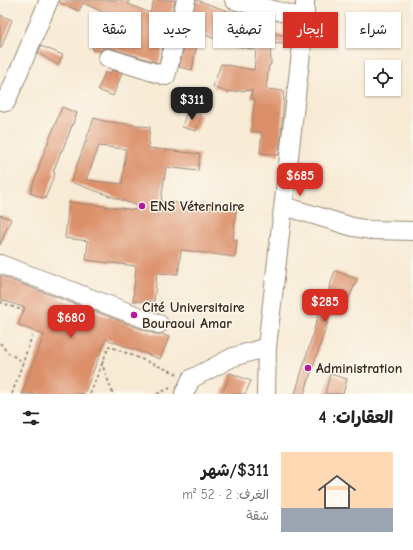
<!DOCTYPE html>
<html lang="ar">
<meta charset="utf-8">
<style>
:root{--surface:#fff;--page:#f2f2f2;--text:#222;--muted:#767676;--line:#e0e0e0;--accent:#d93025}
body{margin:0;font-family:"Comic Neue","Playpen Sans Arabic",sans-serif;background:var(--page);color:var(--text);direction:rtl;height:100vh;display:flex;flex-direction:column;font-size:15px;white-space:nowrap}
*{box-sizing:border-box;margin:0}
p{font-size:13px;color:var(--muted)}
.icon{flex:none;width:22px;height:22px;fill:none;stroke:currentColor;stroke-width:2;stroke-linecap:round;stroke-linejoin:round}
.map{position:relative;height:394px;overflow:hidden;direction:ltr}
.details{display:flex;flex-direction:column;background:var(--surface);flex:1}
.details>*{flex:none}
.banner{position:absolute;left:12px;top:12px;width:389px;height:36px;direction:rtl;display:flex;gap:8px}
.buttons{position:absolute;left:365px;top:60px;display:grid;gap:8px}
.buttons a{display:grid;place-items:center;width:36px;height:36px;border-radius:0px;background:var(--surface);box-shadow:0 1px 3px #0004;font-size:20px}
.price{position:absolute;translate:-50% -34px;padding:0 9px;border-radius:8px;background:var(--accent);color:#fff;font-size:13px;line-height:26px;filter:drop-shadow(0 1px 2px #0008)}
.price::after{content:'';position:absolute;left:50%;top:24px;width:12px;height:9px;margin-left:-6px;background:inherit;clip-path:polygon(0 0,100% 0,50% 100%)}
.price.on{background:#222;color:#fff}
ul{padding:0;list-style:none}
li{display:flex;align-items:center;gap:12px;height:100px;padding:0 20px}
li+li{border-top:1px solid var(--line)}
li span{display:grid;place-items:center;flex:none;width:112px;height:80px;border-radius:0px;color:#555}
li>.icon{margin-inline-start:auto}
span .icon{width:48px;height:48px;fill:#fffc;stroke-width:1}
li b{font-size:17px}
h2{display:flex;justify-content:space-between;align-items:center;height:48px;padding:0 20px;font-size:17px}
.tag{padding:0 14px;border-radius:0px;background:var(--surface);box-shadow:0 1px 3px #0004;font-size:14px;line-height:36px}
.tag.on{background:var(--accent);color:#fff}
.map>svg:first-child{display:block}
</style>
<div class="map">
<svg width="413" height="394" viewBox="0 0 413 394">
<rect width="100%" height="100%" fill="#fbf7ec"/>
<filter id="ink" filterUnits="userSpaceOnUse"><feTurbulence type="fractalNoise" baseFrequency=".025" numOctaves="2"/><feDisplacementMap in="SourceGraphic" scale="8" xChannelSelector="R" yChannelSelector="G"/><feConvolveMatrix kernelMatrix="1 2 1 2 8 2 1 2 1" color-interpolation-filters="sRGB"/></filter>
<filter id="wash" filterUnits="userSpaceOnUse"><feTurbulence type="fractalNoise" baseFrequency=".012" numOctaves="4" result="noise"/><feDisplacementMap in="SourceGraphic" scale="16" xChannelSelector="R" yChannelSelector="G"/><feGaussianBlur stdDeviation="0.9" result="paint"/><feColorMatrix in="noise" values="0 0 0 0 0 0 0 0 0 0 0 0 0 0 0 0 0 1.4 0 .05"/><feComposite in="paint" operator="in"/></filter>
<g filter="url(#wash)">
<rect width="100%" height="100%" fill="#f8ebd6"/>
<g id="blocks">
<g fill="#dc906a" fill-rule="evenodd">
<polygon points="59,0 129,0 128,4 150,13 154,0 175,0 159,63 111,48 105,48 100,51 92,50 101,11 83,3 79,11 59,2"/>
<polygon points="196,0 234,13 234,11 258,17 254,31 285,35 283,44 270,43 271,65 269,65 266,89 284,91 283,97 284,98 279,155 260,153 262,132 251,131 255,99 251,98 252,90 226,92 213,87 221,64 254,70 256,50 227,44 203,34 200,44 197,44 192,70 179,67"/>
<polygon points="0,15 12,20 1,48 0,48"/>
<polygon points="41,46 63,55 58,65 38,53"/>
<polygon points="112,70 122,73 113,96 98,90 105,72 110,74"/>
<polygon points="62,107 77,113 62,151 61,151 53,172 55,173 45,199 30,193 40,165 39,165"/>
<polygon points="187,111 201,115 196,131 182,127"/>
<path d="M 94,118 L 103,121 L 150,127 L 148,148 L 200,154 L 198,171 L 166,167 L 161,201 L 236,210 L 233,240 L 237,240 L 235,257 L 183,250 L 181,251 L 178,274 L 157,273 L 154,302 L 133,301 L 136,266 L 86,260 L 88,241 L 65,238 L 69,202 L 137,210 L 138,206 L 71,182 ZM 99,146 L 126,149 L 122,184 L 86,180 Z"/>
<polygon points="0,215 11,219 0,245"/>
<polygon points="335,271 357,279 347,304 335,300 304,394 295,394 319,313 321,313"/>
<polygon points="0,276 155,334 162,334 169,337 160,359 106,339 84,394 22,394 44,335 18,325 25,308 0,299"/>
<polygon points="230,373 251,381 245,394 222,394"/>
<polygon points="330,374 347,379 343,394 325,394"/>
</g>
</g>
</g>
<g filter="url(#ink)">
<use href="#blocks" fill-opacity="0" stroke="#9a8a7a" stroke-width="1"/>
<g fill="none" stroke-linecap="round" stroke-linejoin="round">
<defs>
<g id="minor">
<polyline points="234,0 305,18"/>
<polyline points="108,58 166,76 186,0"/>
<polyline points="0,100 6,102 49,0"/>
<polyline points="284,206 353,227 370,230 413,231"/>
<polyline points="0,264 159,324"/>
<polyline points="184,394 191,379 233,357 267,347"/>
<polyline points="266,394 267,347 305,18 305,0"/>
</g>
</defs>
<use href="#minor" stroke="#9a8a7a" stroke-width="20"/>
<g stroke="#9a8a7a" stroke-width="2" stroke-dasharray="3 3" stroke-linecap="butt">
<polyline points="0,302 24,311"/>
<polyline points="0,343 7,352 23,362"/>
<polyline points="102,364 109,346 178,374"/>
<polyline points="12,394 32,336"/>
<polyline points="90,394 102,364 113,394"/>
<polyline points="157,394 170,388"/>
</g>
<use href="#minor" stroke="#fff" stroke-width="18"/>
</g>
</g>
<g fill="#b5179e" stroke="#fbf7ec" stroke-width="1.5">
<circle cx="142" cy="206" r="4"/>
<circle cx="134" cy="315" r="4"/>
<circle cx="308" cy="368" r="4"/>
</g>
<g text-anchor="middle" stroke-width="3" stroke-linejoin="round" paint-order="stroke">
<g font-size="14" font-weight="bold" fill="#3b2a1e" stroke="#fbf7ec" text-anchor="start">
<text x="150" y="211">ENS Véterinaire</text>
<text x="142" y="312">Cité Universitaire<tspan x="142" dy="16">Bouraoui Amar</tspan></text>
<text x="316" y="373">Administration</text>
</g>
</g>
</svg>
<div class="buttons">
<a><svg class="icon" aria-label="locate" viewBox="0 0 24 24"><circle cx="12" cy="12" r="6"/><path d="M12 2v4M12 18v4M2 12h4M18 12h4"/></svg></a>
</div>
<b class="price on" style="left:192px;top:121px">$311</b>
<b class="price" style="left:300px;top:197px">$685</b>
<b class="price" style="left:325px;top:323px">$285</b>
<b class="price" style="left:71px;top:339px">$680</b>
<div class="banner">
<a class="tag">شراء</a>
<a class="tag on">إيجار</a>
<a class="tag">تصفية</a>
<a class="tag">جديد</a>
<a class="tag">شقة</a>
</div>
</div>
<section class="details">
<h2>العقارات: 4<svg class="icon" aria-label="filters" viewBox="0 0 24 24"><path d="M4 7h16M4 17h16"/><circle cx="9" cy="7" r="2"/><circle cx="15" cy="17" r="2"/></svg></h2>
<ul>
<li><span style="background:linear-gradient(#ffd9b3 70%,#9aa5b1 0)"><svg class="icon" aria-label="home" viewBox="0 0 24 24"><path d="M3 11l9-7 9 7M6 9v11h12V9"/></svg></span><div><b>$311/شهر</b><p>الغرف: 2 · 52 m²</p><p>شقة</p></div></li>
</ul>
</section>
